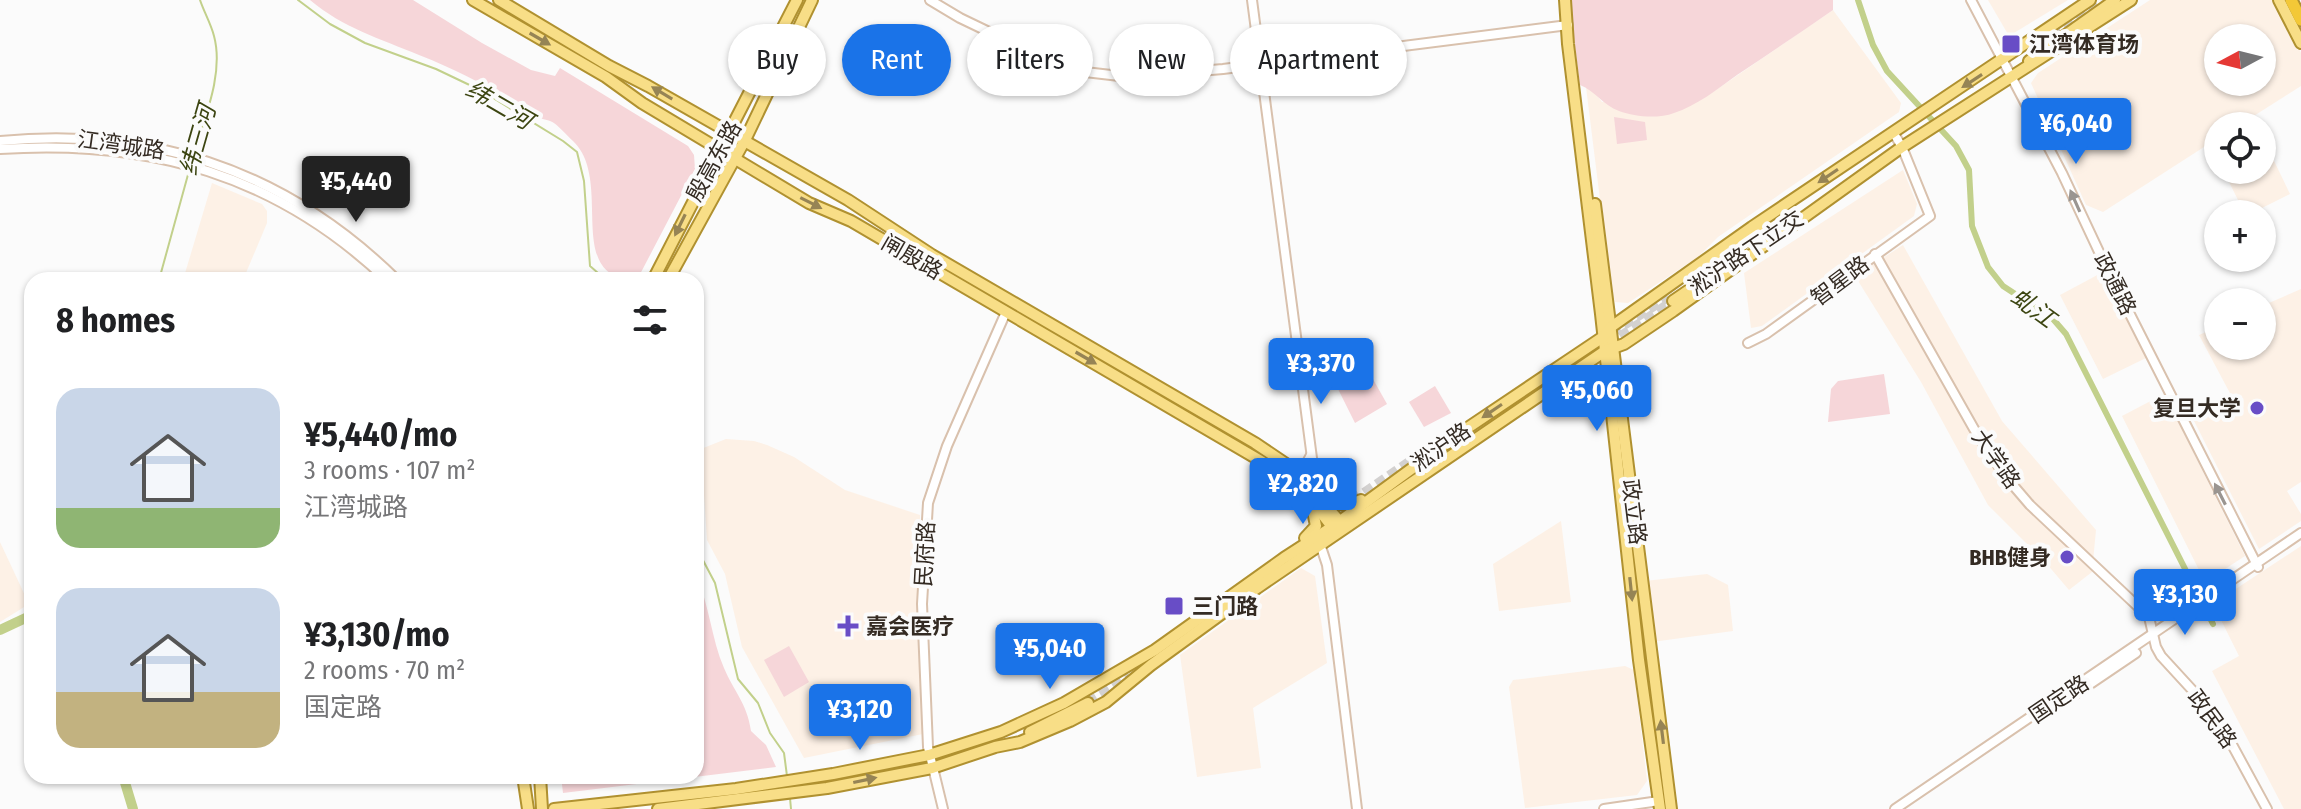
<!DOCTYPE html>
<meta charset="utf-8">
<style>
:root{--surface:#fff;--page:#f2f2f2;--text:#202124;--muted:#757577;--accent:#1a73e8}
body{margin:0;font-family:"Fira Sans Condensed","Noto Sans SC",sans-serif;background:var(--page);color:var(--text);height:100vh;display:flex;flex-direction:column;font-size:30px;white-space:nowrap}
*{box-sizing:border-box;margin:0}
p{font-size:26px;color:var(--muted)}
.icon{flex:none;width:44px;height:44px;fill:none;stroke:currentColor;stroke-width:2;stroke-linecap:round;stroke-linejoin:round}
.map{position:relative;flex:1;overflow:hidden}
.details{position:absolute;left:24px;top:272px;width:680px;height:512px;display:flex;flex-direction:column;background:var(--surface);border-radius:24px;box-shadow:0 2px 6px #0004}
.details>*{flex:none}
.banner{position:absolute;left:728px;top:24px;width:760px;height:72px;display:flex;gap:16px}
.needle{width:52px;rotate:263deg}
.tools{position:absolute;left:2204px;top:24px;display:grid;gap:16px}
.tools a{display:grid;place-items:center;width:72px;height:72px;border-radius:50%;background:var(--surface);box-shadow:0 2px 6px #0004;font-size:40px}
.price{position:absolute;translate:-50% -68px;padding:0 18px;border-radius:8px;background:var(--accent);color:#fff;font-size:26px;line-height:52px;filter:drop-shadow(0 2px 4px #0008)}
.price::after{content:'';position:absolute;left:50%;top:48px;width:24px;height:18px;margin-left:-12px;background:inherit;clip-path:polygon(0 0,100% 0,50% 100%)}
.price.active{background:#222;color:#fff}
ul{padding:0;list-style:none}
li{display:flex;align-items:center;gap:24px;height:200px;padding:0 32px}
li span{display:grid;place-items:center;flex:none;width:224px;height:160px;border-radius:24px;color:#555}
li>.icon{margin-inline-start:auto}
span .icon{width:96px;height:96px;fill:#fffc;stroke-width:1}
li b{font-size:34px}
h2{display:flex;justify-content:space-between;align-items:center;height:96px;padding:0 32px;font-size:34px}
.chip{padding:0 28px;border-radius:36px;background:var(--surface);box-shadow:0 2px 6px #0004;font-size:28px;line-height:72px}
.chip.active{background:var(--accent);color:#fff}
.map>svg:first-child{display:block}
</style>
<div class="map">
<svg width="2301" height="809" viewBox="0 0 2301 809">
<rect width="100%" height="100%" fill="#fbfbfb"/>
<g fill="#fdf1e6" fill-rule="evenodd">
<polygon points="1988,0 2068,0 2009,36"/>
<path d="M2150 0H2277L2301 53V86L2238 126H2218V138L2103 212 2086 205 2031 83 2038 73ZM2218 38H2262V82H2218Z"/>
<polygon points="1833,10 1901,103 1899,112 1718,237 1698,257 1628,303 1615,302 1611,288 1586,87 1590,87 1602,102 1713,92"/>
<polygon points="2262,136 2290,194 2250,214 2245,214 2223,170 2262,170"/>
<polygon points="1903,170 1917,204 1914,216 1762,326 1751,328 1744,273"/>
<polygon points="212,183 262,204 267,211 267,223 243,280 183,280"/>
<polygon points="1903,245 2002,421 2096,530 2092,572 2069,590 2046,563 1988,505 1921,382 1855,276"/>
<polygon points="2103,272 2146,358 2103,379 2060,295"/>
<polygon points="2301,289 2301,482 2287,491 2301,514 2301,521 2259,549 2193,419 2232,397 2199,335 2218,327 2218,346 2262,346 2262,306"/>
<polygon points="2164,394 2245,556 2205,582 2122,416"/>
<polygon points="726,439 754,441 767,445 794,457 845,490 920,515 919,603 923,734 804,758 742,647 725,574 707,540 701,449"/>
<polygon points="1561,521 1571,602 1499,611 1493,564"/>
<polygon points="0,542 29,604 0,622"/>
<polygon points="2301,546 2301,809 2284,809 2212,671 2239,656 2213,604"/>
<polygon points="1301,568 1315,576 1327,663 1253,708 1261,768 1197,777 1180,655"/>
<polygon points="1707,574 1728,585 1733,631 1652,642 1645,581"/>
<polygon points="1625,666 1634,670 1647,781 1637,795 1525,808 1509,687 1513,680"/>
</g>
<g fill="#f6d6d9">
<path d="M310 0H413L482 43 531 70 555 76 560 68 688 146 694 155 695 169 637 280C562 280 615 181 573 141 567 136 557 123 550 121 544 119 540 119 533 115 497 91 460 71 419 55 381 39 343 28 310 0Z"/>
<path d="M1569 0H1833V10C1801 32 1769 54 1737 75 1718 89 1696 106 1674 113 1658 119 1635 117 1619 111 1603 105 1595 91 1580 85Z"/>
<polygon points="1614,117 1645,122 1647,140 1617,144"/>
<polygon points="1360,356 1387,404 1355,423 1336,385 1339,381 1359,374 1357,357"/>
<polygon points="1884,374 1890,414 1828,422 1831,389 1838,381"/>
<polygon points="1435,386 1451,413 1424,427 1409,402"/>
<path d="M696 576C710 606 711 638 724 668 734 692 747 703 751 731L766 745 776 767 563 793 561 776H696Z"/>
<polygon points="789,646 809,682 784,697 764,660"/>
</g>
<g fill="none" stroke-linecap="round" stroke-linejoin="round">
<g stroke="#c2d08b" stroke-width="2">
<polyline points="298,0 330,24 365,43 436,69 480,90 563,141 577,152 584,181 590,266 606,280"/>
<path d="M194 153C205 117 224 73 214 36 211 24 204 12 200 0"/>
<polyline points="159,280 189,171"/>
<polyline points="696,547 715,583 738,679 758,703 770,733 784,753 787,776"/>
<polyline points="790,798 791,809"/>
</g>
<polyline stroke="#c2d08b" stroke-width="6" points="1858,0 1873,45 1887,71 1956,146 1969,170 1972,226 1988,267 2003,286 2053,319 2066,334 2213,624"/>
<g stroke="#c2d08b" stroke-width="10">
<polyline points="0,630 32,615"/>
<polyline points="123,776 133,809"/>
</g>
<g stroke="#d3d1d0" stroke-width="10" stroke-dasharray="10 5" stroke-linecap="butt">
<polyline points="2025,49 2101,0"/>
<polyline points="1611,333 1668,297"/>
<polyline points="1608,345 1673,301"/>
<polyline points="1318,489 1340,496 1360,496"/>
<polyline points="1330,522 1364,493 1456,430"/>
<polyline points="1088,703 1130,677"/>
</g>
<defs>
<g id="minor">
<polyline points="930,0 960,18 1068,70 1128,77 1223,69 1568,25"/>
<polyline points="1252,0 1315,481 1322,497"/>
<polyline points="1971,0 2062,173 2108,271 2258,567"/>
<path d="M0 141C154 126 287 172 397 280"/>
<path d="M0 149C150 139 277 175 387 280"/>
<polyline points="1875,254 1978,436 2006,477 2030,505 2149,617 2156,647 2161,656 2217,717 2267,809"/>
<polyline points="1748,343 1766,334 1930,216 1902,147 1893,132"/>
<polyline points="1292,468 1305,466 1311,455"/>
<polyline points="1319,541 1327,565 1357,809"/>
<polyline points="2068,699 2136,653"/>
<polyline points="943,809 928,747 922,604 928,503 947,446 1006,312"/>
<polyline points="1604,809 1659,801"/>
<polyline points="1895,809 2301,533"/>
</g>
<g id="major">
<polyline points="473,0 606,77 642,103 809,203 851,221 1261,461 1308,496 1336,532"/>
<polyline points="499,0 609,66 648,86 848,200 932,255 1255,443 1292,468 1344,526"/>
<polyline points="1565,0 1568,44 1601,314 1639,660 1660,809"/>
<polyline points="2279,0 2301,43"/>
<polyline points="2029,61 2115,0"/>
<polyline points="1595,204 1671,809"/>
<polyline points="1699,275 1737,249 1758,228"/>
<polyline points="653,280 797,0"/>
<polyline points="668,280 745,140 812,0"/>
<polyline points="1673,301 1711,275"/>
<path d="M1325 497C1336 507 1348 506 1361 500"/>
<polyline points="1305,538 1316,526 1313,511 1309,504"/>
<polyline points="1030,732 1088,703"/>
<polyline points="523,776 528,809"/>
<polyline points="540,776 542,809"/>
<polyline points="554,809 736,789 833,774 929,755 1001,732 1064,703 1155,650 1284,558 1332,527 1466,429 1603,337 1611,327 1752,227 2090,0"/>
<polyline points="658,809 827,788 932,768 995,747 1020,742 1070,721 1106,702 1151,665 1257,588 1605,351 1624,344 1673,311 1902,147 2131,0"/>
</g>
<polyline id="highway" points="2291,0 2301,20"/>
</defs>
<use href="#minor" stroke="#d9c1ad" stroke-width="12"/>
<use href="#major" stroke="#b09130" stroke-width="14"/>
<use href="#highway" stroke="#b09130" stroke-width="15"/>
<use href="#minor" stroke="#fff" stroke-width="8"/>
<use href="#major" stroke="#f8de87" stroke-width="10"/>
<use href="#highway" stroke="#f3c837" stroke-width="11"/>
</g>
<defs><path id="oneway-solid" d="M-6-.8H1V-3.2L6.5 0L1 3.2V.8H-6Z" transform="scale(2)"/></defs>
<g fill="#968455">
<use href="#oneway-solid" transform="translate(540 39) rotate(30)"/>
<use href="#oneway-solid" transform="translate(1972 81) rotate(147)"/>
<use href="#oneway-solid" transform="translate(662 93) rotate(-149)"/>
<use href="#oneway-solid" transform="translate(1828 176) rotate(146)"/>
<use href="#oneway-solid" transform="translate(811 203) rotate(27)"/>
<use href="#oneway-solid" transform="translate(680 225) rotate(116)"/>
<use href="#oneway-solid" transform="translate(1086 358) rotate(30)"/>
<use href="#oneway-solid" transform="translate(1492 411) rotate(146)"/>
<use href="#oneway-solid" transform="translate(1631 589) rotate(84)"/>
<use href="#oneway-solid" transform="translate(1662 732) rotate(-97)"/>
<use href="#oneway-solid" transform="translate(865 780) rotate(-12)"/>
</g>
<g fill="#9a9591">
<use href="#oneway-solid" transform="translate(2075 201) rotate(-114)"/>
<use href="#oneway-solid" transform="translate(2220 494) rotate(-117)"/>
</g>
<g fill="#684dc6" stroke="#fbfbfb" stroke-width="3">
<rect x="2001" y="34" width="20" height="20" rx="4"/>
<circle cx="2257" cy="408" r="8"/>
<circle cx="2067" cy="557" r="8"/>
<rect x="1164" y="596" width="20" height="20" rx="4"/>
<path d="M844 614h8v8h8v8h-8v8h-8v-8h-8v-8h8z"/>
</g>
<g text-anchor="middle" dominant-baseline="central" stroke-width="8" stroke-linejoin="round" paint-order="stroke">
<g font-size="22" font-weight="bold" fill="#342b23" stroke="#fbfbfb" text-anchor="start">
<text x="2029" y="44">江湾体育场</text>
<text x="2241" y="408" text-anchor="end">复旦大学</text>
<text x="2051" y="557" text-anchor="end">BHB健身</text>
<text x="1192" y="606">三门路</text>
<text x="866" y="626">嘉会医疗</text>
</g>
<g font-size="22" fill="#342b23" stroke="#fbfbfb">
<text transform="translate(121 145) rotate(8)">江湾城路</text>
<text transform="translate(714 161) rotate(-61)">殷高东路</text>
<text transform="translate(1746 253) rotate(-34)">淞沪路下立交</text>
<text transform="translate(912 257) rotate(30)">闸殷路</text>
<text transform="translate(1840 281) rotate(-37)">智星路</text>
<text transform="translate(2115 284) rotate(63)">政通路</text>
<text transform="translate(1441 447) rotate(-35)">淞沪路</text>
<text transform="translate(1996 459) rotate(55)">大学路</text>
<text transform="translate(1634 512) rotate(83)">政立路</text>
<text transform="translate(925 554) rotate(-87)">民府路</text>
<text transform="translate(2059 699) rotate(-34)">国定路</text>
<text transform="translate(2212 719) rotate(54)">政民路</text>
</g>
<g font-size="24" font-style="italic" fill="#3c4511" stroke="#fbfbfb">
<text transform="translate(499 105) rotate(30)">纬二河</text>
<text transform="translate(198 140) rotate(-74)">纬三河</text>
<text transform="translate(2033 308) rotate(36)">虬江</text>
</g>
</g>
</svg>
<div class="tools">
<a><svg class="needle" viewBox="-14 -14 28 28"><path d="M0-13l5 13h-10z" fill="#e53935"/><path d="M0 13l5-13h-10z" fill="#757577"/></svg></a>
<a><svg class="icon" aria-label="locate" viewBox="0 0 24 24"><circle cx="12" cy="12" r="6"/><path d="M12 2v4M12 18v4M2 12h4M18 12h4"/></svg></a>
<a>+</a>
<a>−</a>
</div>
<b class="price" style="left:2076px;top:166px">¥6,040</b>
<b class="price active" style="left:356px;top:224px">¥5,440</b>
<b class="price" style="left:1321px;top:406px">¥3,370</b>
<b class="price" style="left:1597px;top:433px">¥5,060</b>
<b class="price" style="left:1303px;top:526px">¥2,820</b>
<b class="price" style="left:2185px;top:637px">¥3,130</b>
<b class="price" style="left:1050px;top:691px">¥5,040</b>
<b class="price" style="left:860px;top:752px">¥3,120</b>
<div class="banner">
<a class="chip">Buy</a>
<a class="chip active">Rent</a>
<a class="chip">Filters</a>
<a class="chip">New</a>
<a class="chip">Apartment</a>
</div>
<section class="details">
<h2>8 homes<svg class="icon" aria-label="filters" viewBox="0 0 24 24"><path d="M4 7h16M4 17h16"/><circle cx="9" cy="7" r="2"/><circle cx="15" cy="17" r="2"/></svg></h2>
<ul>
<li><span style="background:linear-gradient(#c9d6e8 75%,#8fb573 0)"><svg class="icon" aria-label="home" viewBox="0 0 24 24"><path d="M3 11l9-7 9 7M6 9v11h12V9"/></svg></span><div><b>¥5,440/mo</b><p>3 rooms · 107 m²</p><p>江湾城路</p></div></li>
<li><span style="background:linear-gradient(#c9d6e8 65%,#c2b280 0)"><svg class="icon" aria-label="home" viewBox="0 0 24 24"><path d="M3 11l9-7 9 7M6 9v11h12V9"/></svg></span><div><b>¥3,130/mo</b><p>2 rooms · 70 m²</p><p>国定路</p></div></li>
</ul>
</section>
</div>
